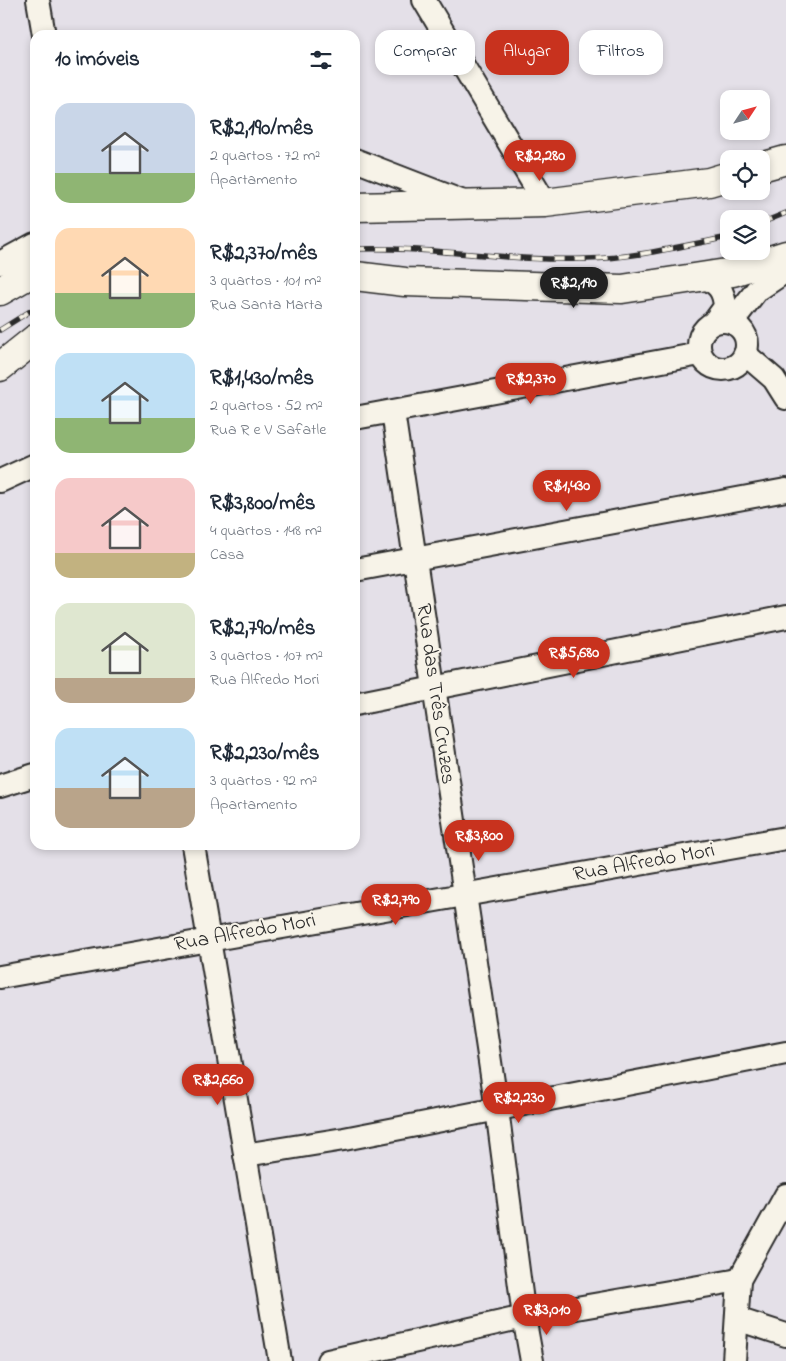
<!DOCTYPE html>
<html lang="pt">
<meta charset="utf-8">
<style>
:root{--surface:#fff;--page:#f2f2f3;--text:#1f2937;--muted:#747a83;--accent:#c8321e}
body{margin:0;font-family:"Indie Flower",sans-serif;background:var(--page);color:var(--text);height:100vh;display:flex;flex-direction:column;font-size:19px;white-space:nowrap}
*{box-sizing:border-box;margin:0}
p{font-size:16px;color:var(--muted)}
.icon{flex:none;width:28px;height:28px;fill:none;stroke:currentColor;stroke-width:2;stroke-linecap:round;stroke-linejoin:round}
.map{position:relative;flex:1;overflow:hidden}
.drawer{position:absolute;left:30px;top:30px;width:330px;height:820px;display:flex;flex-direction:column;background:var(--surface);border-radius:15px;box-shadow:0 2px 8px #0003}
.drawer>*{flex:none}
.hud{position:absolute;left:375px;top:30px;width:335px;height:45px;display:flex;gap:10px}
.needle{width:32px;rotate:54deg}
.tools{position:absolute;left:720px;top:90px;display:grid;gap:10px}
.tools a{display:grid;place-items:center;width:50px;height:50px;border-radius:10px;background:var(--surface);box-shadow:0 2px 8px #0003;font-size:25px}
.price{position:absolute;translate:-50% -42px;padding:0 11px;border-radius:18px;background:var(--accent);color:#fff;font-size:16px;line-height:32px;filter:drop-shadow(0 1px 2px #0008)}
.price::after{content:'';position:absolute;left:50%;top:30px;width:15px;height:11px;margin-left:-8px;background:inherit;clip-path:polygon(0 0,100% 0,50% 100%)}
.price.current{background:#222;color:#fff}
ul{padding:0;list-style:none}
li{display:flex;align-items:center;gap:15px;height:125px;padding:0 25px}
li span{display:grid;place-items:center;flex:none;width:140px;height:100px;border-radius:15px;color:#555}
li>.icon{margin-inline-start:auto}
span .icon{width:60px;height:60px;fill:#fffc;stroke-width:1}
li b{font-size:21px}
h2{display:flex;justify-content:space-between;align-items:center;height:60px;padding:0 25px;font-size:21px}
.tag{padding:0 18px;border-radius:15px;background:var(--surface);box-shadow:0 2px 8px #0003;font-size:18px;line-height:45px}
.tag.current{background:var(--accent);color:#fff}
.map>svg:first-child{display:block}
</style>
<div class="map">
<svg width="786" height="1361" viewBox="0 0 786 1361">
<rect width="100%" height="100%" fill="#e4e0e8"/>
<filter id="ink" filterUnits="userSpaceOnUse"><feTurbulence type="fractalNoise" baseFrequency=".02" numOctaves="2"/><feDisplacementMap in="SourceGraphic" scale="10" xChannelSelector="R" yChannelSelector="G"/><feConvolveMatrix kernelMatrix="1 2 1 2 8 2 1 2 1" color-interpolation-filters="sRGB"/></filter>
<g filter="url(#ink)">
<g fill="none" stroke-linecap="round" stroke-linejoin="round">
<defs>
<g id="street">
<polyline points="38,0 44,35"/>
<polyline points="424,0 545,203"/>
<polyline points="355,160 466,203"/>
<polyline points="0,263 35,244"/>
<path d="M703 276C718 284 724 290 725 307L714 322"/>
<circle cx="723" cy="345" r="24"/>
<polyline points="732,322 756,291 786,271"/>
<polyline points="745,354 774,379 786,398"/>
<polyline points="393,412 497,1109 524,1317 532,1361"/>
<polyline points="355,418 700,354"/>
<polyline points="0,481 35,465"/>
<polyline points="355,570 786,490"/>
<polyline points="355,704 786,617"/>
<polyline points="0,786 35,775"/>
<polyline points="193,845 280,1361"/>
<polyline points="0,977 786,838"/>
<polyline points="245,1155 344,1139 786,1053"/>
<polyline points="737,1319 786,1335"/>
<polyline points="328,1361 524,1317 739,1280"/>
<polyline points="734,1361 739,1280 786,1195"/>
</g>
<g id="secondary">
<polyline points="761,167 786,160"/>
<polyline points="355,207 545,203 709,182 729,176"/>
<polyline points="355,276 405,282 622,289 733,272 786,255"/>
<polyline points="0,291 35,271"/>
<polyline points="0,367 35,339"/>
</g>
</defs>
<use href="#street" stroke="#2b2b2b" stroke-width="26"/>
<use href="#secondary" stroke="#2b2b2b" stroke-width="31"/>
<use href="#street" stroke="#f7f3e8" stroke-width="22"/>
<use href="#secondary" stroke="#f7f3e8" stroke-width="28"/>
<defs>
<g id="rail">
<polyline points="761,223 786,213"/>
<path d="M355 249C432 246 509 262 586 259 634 258 682 246 729 237"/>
<polyline points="0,330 35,308"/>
</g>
</defs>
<use href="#rail" stroke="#2b2b2b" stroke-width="5.5"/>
<use href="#rail" stroke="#f7f3e8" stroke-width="4" stroke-dasharray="11" stroke-linecap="butt"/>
</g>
</g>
<g text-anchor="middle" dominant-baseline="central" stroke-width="4" stroke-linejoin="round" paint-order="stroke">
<g font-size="21" fill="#2b2b2b" stroke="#f7f3e8">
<text transform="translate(435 694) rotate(82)">Rua das Três Cruzes</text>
<text transform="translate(644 863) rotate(-10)">Rua Alfredo Mori</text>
<text transform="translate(245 933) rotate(-10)">Rua Alfredo Mori</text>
</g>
</g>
</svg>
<div class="tools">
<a><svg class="needle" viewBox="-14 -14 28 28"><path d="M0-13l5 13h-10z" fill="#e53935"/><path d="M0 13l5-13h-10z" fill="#747a83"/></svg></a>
<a><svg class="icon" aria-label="locate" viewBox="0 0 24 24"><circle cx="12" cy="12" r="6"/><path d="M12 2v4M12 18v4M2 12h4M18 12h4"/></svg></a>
<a><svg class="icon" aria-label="layers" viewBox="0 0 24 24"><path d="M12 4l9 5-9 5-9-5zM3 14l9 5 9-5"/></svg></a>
</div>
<b class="price" style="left:540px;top:182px">R$2,280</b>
<b class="price current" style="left:574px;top:309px">R$2,190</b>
<b class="price" style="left:531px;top:405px">R$2,370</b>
<b class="price" style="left:567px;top:512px">R$1,430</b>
<b class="price" style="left:574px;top:679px">R$5,680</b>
<b class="price" style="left:479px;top:862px">R$3,800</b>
<b class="price" style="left:396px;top:926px">R$2,790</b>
<b class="price" style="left:218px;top:1106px">R$2,660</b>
<b class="price" style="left:519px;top:1124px">R$2,230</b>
<b class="price" style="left:547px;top:1336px">R$3,010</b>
<div class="hud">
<a class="tag">Comprar</a>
<a class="tag current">Alugar</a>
<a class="tag">Filtros</a>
</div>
<section class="drawer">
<h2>10 imóveis<svg class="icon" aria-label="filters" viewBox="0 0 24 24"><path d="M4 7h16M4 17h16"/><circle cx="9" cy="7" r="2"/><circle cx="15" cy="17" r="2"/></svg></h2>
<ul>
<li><span style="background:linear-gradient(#c9d6e8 70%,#8fb573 0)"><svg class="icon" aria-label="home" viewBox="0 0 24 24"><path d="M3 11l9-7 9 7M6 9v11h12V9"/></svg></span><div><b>R$2,190/mês</b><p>2 quartos · 72 m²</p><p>Apartamento</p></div></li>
<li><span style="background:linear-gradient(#ffd9b3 65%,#8fb573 0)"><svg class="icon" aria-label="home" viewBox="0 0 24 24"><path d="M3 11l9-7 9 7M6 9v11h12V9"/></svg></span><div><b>R$2,370/mês</b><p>3 quartos · 101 m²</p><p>Rua Santa Marta</p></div></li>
<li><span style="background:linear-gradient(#bfe0f5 65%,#8fb573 0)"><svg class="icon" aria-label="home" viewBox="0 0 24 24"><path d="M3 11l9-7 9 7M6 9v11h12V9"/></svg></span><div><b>R$1,430/mês</b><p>2 quartos · 52 m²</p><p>Rua R e V Safatle</p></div></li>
<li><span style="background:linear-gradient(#f6c9c9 75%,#c2b280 0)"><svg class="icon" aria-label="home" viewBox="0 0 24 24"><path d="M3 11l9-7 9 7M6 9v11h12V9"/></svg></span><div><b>R$3,800/mês</b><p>4 quartos · 148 m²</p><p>Casa</p></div></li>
<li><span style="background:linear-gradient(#dfe7d0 75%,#b9a48a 0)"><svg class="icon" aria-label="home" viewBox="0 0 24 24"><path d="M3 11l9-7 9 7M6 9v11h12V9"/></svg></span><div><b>R$2,790/mês</b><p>3 quartos · 107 m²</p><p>Rua Alfredo Mori</p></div></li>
<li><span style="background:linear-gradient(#bfe0f5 60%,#b9a48a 0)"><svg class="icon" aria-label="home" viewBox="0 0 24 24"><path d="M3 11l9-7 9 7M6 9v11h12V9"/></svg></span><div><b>R$2,230/mês</b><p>3 quartos · 92 m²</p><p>Apartamento</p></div></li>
</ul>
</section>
</div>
